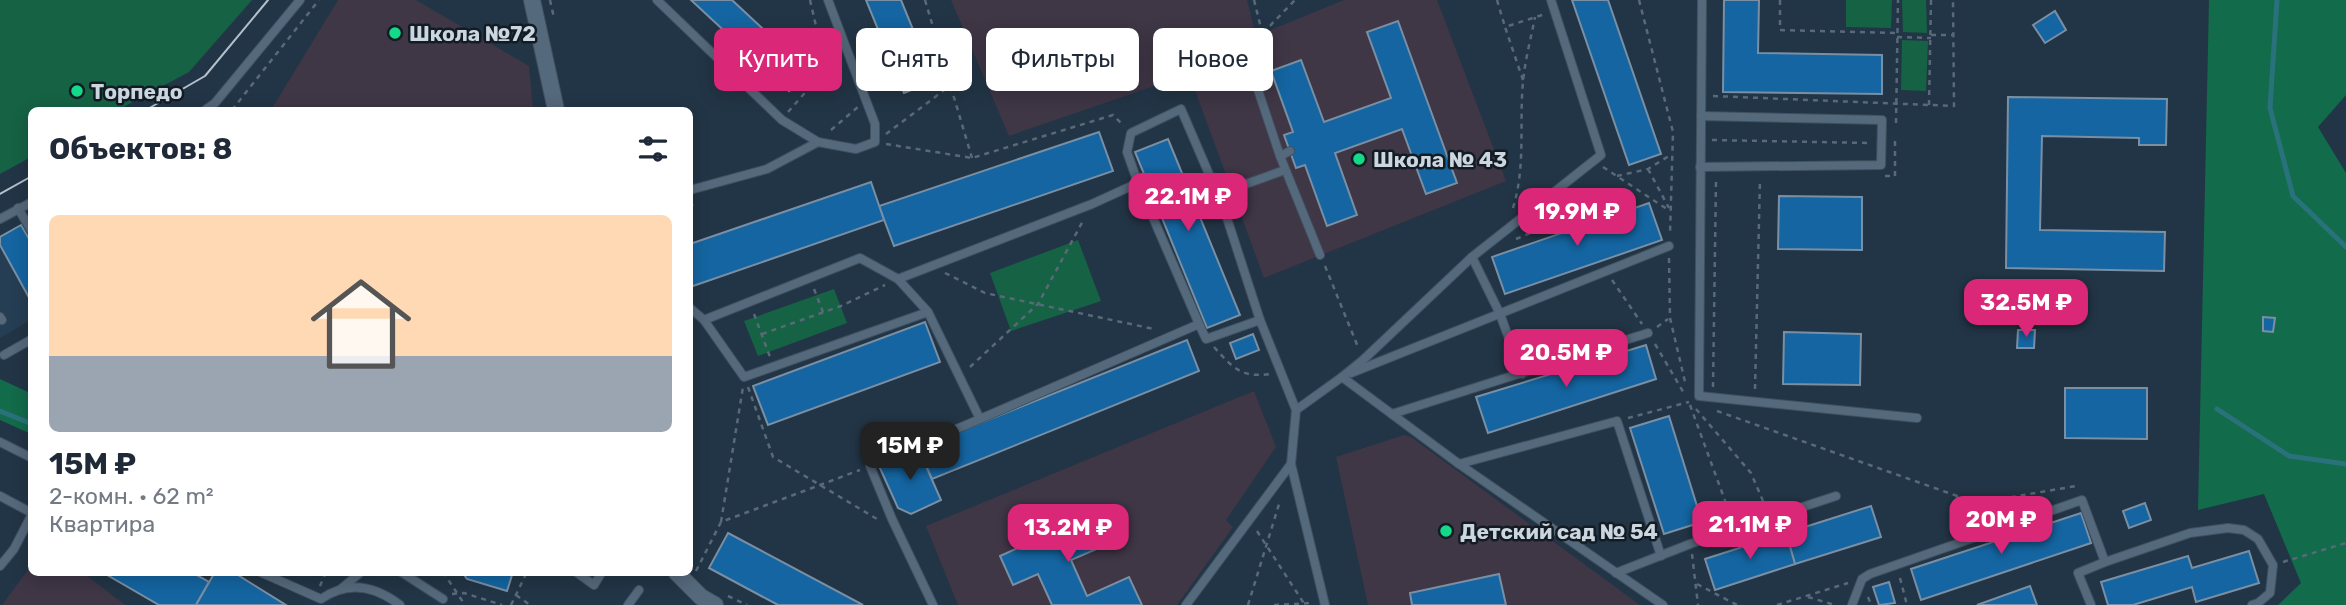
<!DOCTYPE html>
<html lang="ru">
<meta charset="utf-8">
<style>
:root{--surface:#fff;--page:#f2f2f3;--text:#1f2937;--muted:#747a83;--line:#e0e1e3;--accent:#db2777}
body{margin:0;font-family:Rubik,sans-serif;background:var(--page);color:var(--text);height:100vh;display:flex;flex-direction:column;font-size:26px;white-space:nowrap}
*{box-sizing:border-box;margin:0}
p{font-size:23px;color:var(--muted)}
.icon{flex:none;width:38px;height:38px;fill:none;stroke:currentColor;stroke-width:2;stroke-linecap:round;stroke-linejoin:round}
.map{position:relative;flex:1;overflow:hidden}
.sheet{position:absolute;left:28px;top:107px;width:665px;height:469px;display:flex;flex-direction:column;background:var(--surface);border-radius:10px;box-shadow:0 4px 18px #0003}
.sheet>*{flex:none}
.guide{position:absolute;left:714px;top:28px;width:665px;height:63px;display:flex;gap:14px}
.price{position:absolute;translate:-50% -60px;padding:0 16px;border-radius:14px;background:var(--accent);color:#fff;font-size:23px;line-height:46px;filter:drop-shadow(0 2px 4px #0008)}
.price::after{content:'';position:absolute;left:50%;top:42px;width:21px;height:16px;margin-left:-10px;background:inherit;clip-path:polygon(0 0,100% 0,50% 100%)}
.price.selected{background:#222;color:#fff}
ul{padding:0;list-style:none}
li{display:grid;align-content:center;gap:14px;height:371px;padding:0 21px}
li+li{border-top:2px solid var(--line)}
li span{display:grid;place-items:center;height:217px;border-radius:10px;color:#555}
li>.icon{margin-inline-start:auto}
span .icon{width:126px;height:126px;fill:#fffc;stroke-width:1}
li b{font-size:30px}
h2{display:flex;justify-content:space-between;align-items:center;height:84px;padding:0 21px;font-size:30px}
.pill{padding:0 24px;border-radius:10px;background:var(--surface);box-shadow:0 4px 18px #0003;font-size:24px;line-height:63px}
.pill.selected{background:var(--accent);color:#fff}
.map>svg:first-child{display:block}
</style>
<div class="map">
<svg width="2346" height="605" viewBox="0 0 2346 605">
<rect width="100%" height="100%" fill="#223546"/>
<polygon fill="#253e54" points="24,223 32,236 31,320 0,338 0,237"/>
<g fill="#3f3646">
<polygon points="338,0 416,0 529,66 533,110 271,110"/>
<polygon points="951,0 1247,0 1256,36 1344,0 1437,0 1506,181 1264,278 1189,74 1009,136"/>
<polygon points="1254,391 1276,447 1226,520 1233,527 1177,605 958,605 926,526"/>
<polygon points="1404,435 1411,437 1640,605 1368,605 1336,457"/>
<polygon points="31,566 32,572 82,572 125,605 2,605"/>
</g>
<g fill="#166244">
<polygon points="0,0 252,0 189,72 118,110 32,110 31,157 0,174"/>
<polygon points="1846,0 1892,0 1891,28 1846,27"/>
<polygon points="1902,0 1926,0 1927,33 1903,32"/>
<polygon points="1902,40 1928,41 1926,91 1901,90"/>
<polygon points="1078,240 1101,301 1011,331 990,273"/>
<polygon points="834,289 847,323 758,356 744,321"/>
</g>
<g fill="#126b4a">
<polygon points="2209,0 2346,0 2346,95 2318,127 2346,173 2346,605 2278,605 2301,583 2264,494 2198,510"/>
<polygon points="0,379 28,392 31,391 31,434 0,420"/>
</g>
<g fill="none" stroke-linecap="round" stroke-linejoin="round">
<g stroke="#29727b" stroke-width="5">
<polyline points="2277,0 2270,108 2293,196 2346,247"/>
<polyline points="2217,409 2289,456 2346,464"/>
<polyline points="0,411 32,424"/>
</g>
</g>
<g fill="#1465a1" stroke="#7a8fa3" stroke-width="2">
<polygon points="691,0 732,0 808,71 789,91"/>
<polygon points="866,0 901,0 934,81 904,93"/>
<polygon points="1572,0 1608,0 1661,154 1629,165"/>
<polygon points="1724,0 1759,0 1758,53 1882,55 1882,94 1723,92"/>
<polygon points="2055,11 2066,30 2045,43 2033,25"/>
<polygon points="1398,21 1457,183 1426,194 1402,129 1335,153 1357,215 1327,226 1305,165 1296,168 1284,135 1293,132 1271,71 1301,60 1324,122 1391,98 1367,32"/>
<polygon points="2008,97 2167,99 2166,145 2139,145 2139,138 2042,136 2040,230 2165,232 2164,271 2006,268"/>
<polygon points="1099,132 1113,171 894,246 879,206"/>
<polygon points="1168,139 1240,315 1207,328 1135,152"/>
<polygon points="871,182 884,220 690,287 690,244"/>
<polygon points="1779,196 1862,197 1862,250 1778,249"/>
<polygon points="1649,203 1662,240 1505,294 1492,257"/>
<polygon points="21,225 32,244 32,303 0,245 0,237"/>
<polygon points="2263,317 2275,318 2273,332 2263,331"/>
<polygon points="925,322 940,362 768,425 753,386"/>
<polygon points="2018,330 2035,330 2034,348 2017,348"/>
<polygon points="1784,332 1861,334 1860,385 1783,384"/>
<polygon points="1253,334 1259,350 1236,359 1230,343"/>
<polygon points="1187,340 1199,371 932,479 918,448"/>
<polygon points="1646,345 1656,379 1488,433 1476,397"/>
<polygon points="2065,388 2147,388 2147,439 2065,438"/>
<polygon points="1669,416 1702,522 1664,534 1630,428"/>
<polygon points="918,448 941,500 911,514 898,508 879,466"/>
<polygon points="2145,503 2151,520 2129,528 2123,511"/>
<polygon points="1871,506 1881,537 1795,564 1786,533"/>
<polygon points="1101,510 1115,541 1071,560 1087,596 1129,577 1142,605 1052,605 1038,574 1013,585 1000,556"/>
<polygon points="2081,513 2091,543 1921,600 1911,569"/>
<polygon points="728,533 863,605 778,605 709,568"/>
<polygon points="1786,533 1795,564 1715,590 1705,559"/>
<polygon points="2249,551 2259,583 2196,602 2192,587 2133,605 2108,605 2101,582 2188,556 2192,568"/>
<polygon points="102,572 191,572 209,582 196,605 159,605"/>
<polygon points="215,572 233,572 286,605 196,605"/>
<polygon points="462,572 513,572 507,591 467,579"/>
<polygon points="1499,574 1506,605 1412,605 1410,593"/>
<polygon points="1889,582 1895,603 1879,605 1873,587"/>
<polygon points="2030,586 2037,605 1977,605"/>
</g>
<g fill="none" stroke-linecap="round" stroke-linejoin="round">
<defs>
<g id="service">
<polyline points="657,0 782,120 818,142 856,149 875,142 875,124 828,0"/>
<polyline points="1702,0 1699,396 1917,418"/>
<polyline points="1251,69 1280,156"/>
<polyline points="205,110 215,103 300,0"/>
<polyline points="1290,151 1280,156 1320,255"/>
<polyline points="1700,167 1881,165 1882,120 1701,116"/>
<polyline points="1138,183 1127,152 1131,133 1181,109 1224,209 1260,320"/>
<polyline points="690,190 767,169 818,142"/>
<polyline points="1218,194 1285,170"/>
<polyline points="1541,202 1562,225"/>
<polyline points="18,208 32,232"/>
<polyline points="0,219 32,202"/>
<polyline points="1472,257 1500,314 1522,374"/>
<polyline points="898,279 1092,204 1138,183 1199,324"/>
<polyline points="690,308 704,320 860,258 898,279 928,312 980,419 1199,324 1206,339 1260,320 1296,410"/>
<polyline points="0,317 2,320"/>
<polyline points="704,320 744,377 928,312"/>
<polyline points="4,355 32,339"/>
<polyline points="1351,373 1669,246"/>
<polyline points="1342,377 1363,360 1472,257 1601,155 1551,0"/>
<polyline points="1392,414 1648,333"/>
<polyline points="0,442 32,458"/>
<polyline points="1291,464 1325,605"/>
<polyline points="1459,464 1617,421 1661,556"/>
<polyline points="0,496 32,513"/>
<polyline points="0,566 14,549 32,514"/>
<path d="M260 572 321 599C348 580 375 586 400 605"/>
<polyline points="401,572 443,599"/>
<polyline points="576,572 594,585 602,572"/>
<polyline points="1616,573 1690,544 1836,496"/>
<polyline points="342,588 361,572"/>
<polyline points="628,605 639,590"/>
<polyline points="933,605 892,519 870,466 980,419"/>
<polyline points="1186,605 1291,464 1296,410 1342,377 1459,464 1663,605"/>
<polyline points="1852,605 1862,579 1870,574 2082,500 2105,562"/>
<polyline points="2091,605 2078,573 2105,562 2190,533 2228,528 2244,530 2258,539 2273,565 2270,593 2258,603 2252,605"/>
</g>
<g id="minor">
<polyline points="532,0 556,110"/>
<polyline points="676,572 701,597 715,605"/>
</g>
</defs>
<use href="#service" stroke="#40505f" stroke-width="10"/>
<use href="#minor" stroke="#40505f" stroke-width="18"/>
<g stroke="#596978" stroke-width="2.5" stroke-dasharray="5 5" stroke-linecap="butt">
<polyline points="550,0 554,18"/>
<polyline points="925,0 972,158"/>
<polyline points="1254,0 1270,64 1263,66"/>
<polyline points="1497,0 1505,27"/>
<polyline points="1639,0 1673,132 1670,234"/>
<polyline points="1780,0 1780,30 1897,33"/>
<polyline points="1263,33 1295,0"/>
<polyline points="1931,35 1952,35"/>
<polyline points="1897,37 1931,38"/>
<polyline points="1523,80 1505,27 1545,14"/>
<polyline points="1713,96 1954,106 1953,0"/>
<polyline points="1929,105 1931,0"/>
<polyline points="232,110 319,0"/>
<polyline points="788,112 818,78 822,52 810,0"/>
<polyline points="1896,123 1898,0"/>
<polyline points="831,130 858,107"/>
<polyline points="886,134 951,85"/>
<polyline points="1712,140 1869,143"/>
<polyline points="886,144 972,158 1113,115 1124,126"/>
<polyline points="1603,167 1670,211"/>
<polyline points="1648,169 1669,208"/>
<polyline points="1617,176 1648,169 1672,154"/>
<polyline points="1885,176 1895,176 1895,136"/>
<polyline points="690,208 696,200"/>
<path d="M1513 208C1526 166 1519 124 1523 82 1525 60 1531 38 1535 17"/>
<polyline points="1516,239 1545,227"/>
<polyline points="1669,258 1670,318 1686,386"/>
<polyline points="1325,266 1358,347"/>
<polyline points="945,273 985,293 1154,329"/>
<polyline points="1612,280 1642,324"/>
<polyline points="814,289 823,312"/>
<polyline points="754,314 770,357"/>
<polyline points="1657,327 1668,319"/>
<polyline points="762,334 841,306 885,285"/>
<polyline points="1655,344 1685,395"/>
<path d="M1214 347C1233 368 1241 378 1270 374"/>
<polyline points="970,367 1038,304 1084,219"/>
<polyline points="748,387 773,457 877,519"/>
<polyline points="1713,387 1716,180"/>
<polyline points="1755,389 1760,179"/>
<polyline points="1690,405 1731,517"/>
<polyline points="1696,409 1751,473 1766,508"/>
<polyline points="1717,411 1977,503 2076,486 2077,489"/>
<polyline points="1628,418 1689,402"/>
<polyline points="1956,495 1974,525"/>
<polyline points="721,522 743,387"/>
<polyline points="1257,531 1305,605"/>
<polyline points="1692,554 1698,605"/>
<polyline points="2283,562 2346,543"/>
<polyline points="696,571 721,522 860,470"/>
<polyline points="443,572 465,605"/>
<polyline points="1900,578 1907,605"/>
<polyline points="1697,584 1737,605"/>
<polyline points="320,586 326,572"/>
<polyline points="452,594 464,593 502,605"/>
<polyline points="516,595 530,605"/>
<polyline points="728,596 747,605"/>
<polyline points="1808,597 1835,605"/>
<polyline points="1868,597 1871,605"/>
<polyline points="511,605 527,572"/>
<polyline points="1248,605 1280,501"/>
<polyline points="1274,605 1311,603"/>
<polyline points="1777,605 1848,583"/>
</g>
<use href="#service" stroke="#55697c" stroke-width="8"/>
<use href="#minor" stroke="#55697c" stroke-width="16"/>
<g stroke="#b4c0cc" stroke-width="2">
<polyline points="146,110 205,76 268,0"/>
<polyline points="0,194 32,176"/>
</g>
</g>
<g fill="#14d989" stroke="#131c23" stroke-width="2.5">
<circle cx="395" cy="33" r="7"/>
<circle cx="77" cy="91" r="7"/>
<circle cx="1359" cy="159" r="7"/>
<circle cx="1446" cy="531" r="7"/>
</g>
<g text-anchor="middle" dominant-baseline="central" stroke-width="5" stroke-linejoin="round" paint-order="stroke">
<g font-size="21" font-weight="bold" fill="#cbd6e1" stroke="#131c23" text-anchor="start">
<text x="409" y="33">Школа №72</text>
<text x="91" y="91">Торпедо</text>
<text x="1373" y="159">Школа № 43</text>
<text x="1460" y="531">Детский сад № 54</text>
</g>
</g>
</svg>
<b class="price" style="left:1188px;top:233px">22.1M ₽</b>
<b class="price" style="left:1577px;top:248px">19.9M ₽</b>
<b class="price" style="left:2026px;top:339px">32.5M ₽</b>
<b class="price" style="left:1566px;top:389px">20.5M ₽</b>
<b class="price selected" style="left:910px;top:482px">15M ₽</b>
<b class="price" style="left:2001px;top:556px">20M ₽</b>
<b class="price" style="left:1750px;top:561px">21.1M ₽</b>
<b class="price" style="left:1068px;top:564px">13.2M ₽</b>
<div class="guide">
<a class="pill selected">Купить</a>
<a class="pill">Снять</a>
<a class="pill">Фильтры</a>
<a class="pill">Новое</a>
</div>
<section class="sheet">
<h2>Объектов: 8<svg class="icon" aria-label="filters" viewBox="0 0 24 24"><path d="M4 7h16M4 17h16"/><circle cx="9" cy="7" r="2"/><circle cx="15" cy="17" r="2"/></svg></h2>
<ul>
<li><span style="background:linear-gradient(#ffd9b3 65%,#9aa5b1 0)"><svg class="icon" aria-label="home" viewBox="0 0 24 24"><path d="M3 11l9-7 9 7M6 9v11h12V9"/></svg></span><div><b>15M ₽</b><p>2-комн. · 62 m²</p><p>Квартира</p></div></li>
</ul>
</section>
</div>
